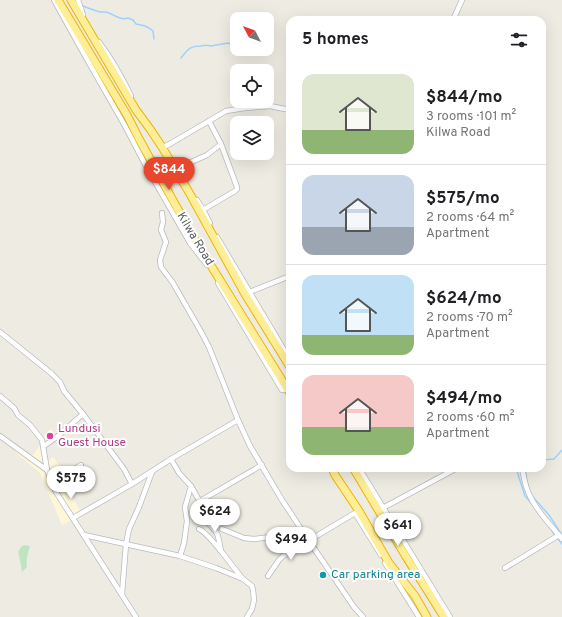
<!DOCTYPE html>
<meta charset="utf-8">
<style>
:root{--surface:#fff;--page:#f6f6f6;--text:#202124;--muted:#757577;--line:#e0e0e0;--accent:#e9472d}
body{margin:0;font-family:Overpass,sans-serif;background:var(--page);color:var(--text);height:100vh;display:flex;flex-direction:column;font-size:15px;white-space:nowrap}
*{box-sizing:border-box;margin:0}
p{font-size:13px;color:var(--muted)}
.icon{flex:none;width:22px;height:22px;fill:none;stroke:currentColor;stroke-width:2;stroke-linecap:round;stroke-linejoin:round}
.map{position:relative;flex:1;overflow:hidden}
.panel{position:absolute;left:286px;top:16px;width:260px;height:456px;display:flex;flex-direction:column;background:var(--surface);border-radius:12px;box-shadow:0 4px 16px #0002}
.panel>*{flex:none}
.needle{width:26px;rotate:311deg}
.controls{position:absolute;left:230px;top:12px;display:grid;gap:8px}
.controls a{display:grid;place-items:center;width:44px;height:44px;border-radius:8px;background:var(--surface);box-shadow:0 4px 16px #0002;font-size:20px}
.price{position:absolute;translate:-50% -34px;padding:0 9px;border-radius:14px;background:#fff;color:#222;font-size:13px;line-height:26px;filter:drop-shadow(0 1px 2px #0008)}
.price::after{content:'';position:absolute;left:50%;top:24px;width:12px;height:9px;margin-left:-6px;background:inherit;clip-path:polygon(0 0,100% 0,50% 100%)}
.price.on{background:var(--accent);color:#fff}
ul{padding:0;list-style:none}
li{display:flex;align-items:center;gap:12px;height:100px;padding:0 16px}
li+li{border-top:1px solid var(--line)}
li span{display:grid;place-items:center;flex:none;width:112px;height:80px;border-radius:12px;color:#555}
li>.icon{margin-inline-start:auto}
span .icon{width:48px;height:48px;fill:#fffc;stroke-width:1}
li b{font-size:17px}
h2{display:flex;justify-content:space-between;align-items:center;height:48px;padding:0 16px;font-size:17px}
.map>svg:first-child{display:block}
</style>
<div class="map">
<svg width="562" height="617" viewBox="0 0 562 617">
<rect width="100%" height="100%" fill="#eeece2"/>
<polygon fill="#fef7d7" points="50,429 57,435 44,445 46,458 49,461 53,457 67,476 64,479 82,515 75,519 62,525 40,473 15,452 14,448 16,445 31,457 42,443 41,439"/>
<path fill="#bee5c1" d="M24 545 30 546C28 553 26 559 27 567L22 572C22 570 19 554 18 552L21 547Z"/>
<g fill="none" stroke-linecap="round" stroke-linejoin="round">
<g stroke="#a1d0ff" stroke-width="1.5">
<path d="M81 5C87 8 93 10 100 12 102 12 104 12 106 12 114 14 120 21 128 18L133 20 136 24C143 25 147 26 153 31L154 39"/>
<polyline points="248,49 255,53"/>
<path d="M181 58C188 49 190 46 201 46 205 45 208 45 211 46L228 43 237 47"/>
<polyline points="542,460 554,459 562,450"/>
<polyline points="516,468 525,496 532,504"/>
<polyline points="525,468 527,483"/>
<polyline points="533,497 549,515 562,535"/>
<polyline points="552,531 562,544"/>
</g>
<defs>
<g id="minor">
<polyline points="54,0 84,54 125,126 147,168 190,243 207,265"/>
<polyline points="78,0 83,15"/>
<polyline points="453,20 462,0"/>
<path d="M99 42C112 59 122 77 131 96"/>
<polyline points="162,147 168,145 226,111 245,108 270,106 290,110"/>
<polyline points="189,163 207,155 221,144"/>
<polyline points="197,200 203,210 210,223"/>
<polyline points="201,211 235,191 237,189 237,187 221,144 209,121"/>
<polyline points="162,213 163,222 161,230 166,242 160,260 161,267 173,283 200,330 209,347 238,420 250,446 282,500 309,541 354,607 363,617"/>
<polyline points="217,237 290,360"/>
<polyline points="218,283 282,390 287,389"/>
<polyline points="247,293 290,276"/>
<polyline points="0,332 51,373 60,382 64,391 83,414 124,469 132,484"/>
<polyline points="0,396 14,408 18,415 30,425 42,440 47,470 56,492 136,617"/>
<polyline points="0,436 47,470"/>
<polyline points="44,446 58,436 83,414"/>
<polyline points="171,459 179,473 191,486 185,507 187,521 184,543 180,556"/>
<polyline points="359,468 450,617"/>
<path d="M522 468C524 477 525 487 530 496 537 512 551 525 562 539"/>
<polyline points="52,484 81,465"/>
<polyline points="191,486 205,511 207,521 216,532 218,536 221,551 242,578"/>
<polyline points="200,501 262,465"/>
<polyline points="381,509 457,468"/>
<polyline points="360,511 355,513 381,555"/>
<polyline points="73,518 132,484 171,459 238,420"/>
<path d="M199 529C206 532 215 544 220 550"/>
<polyline points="222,529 244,538 254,539 288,535 301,529"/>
<polyline points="84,535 180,556 216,568 243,579 252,586 253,590 254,600 252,609 247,617"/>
<polyline points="385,563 419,617"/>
<polyline points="505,568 559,535"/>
<polyline points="268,576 279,560 283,556 355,513"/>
<polyline points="122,594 126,544 129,529 139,507 152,472"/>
</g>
<g id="trunk">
<polyline points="58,0 127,115 138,137 192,235 290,393"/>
<polyline points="71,0 136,110 150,129 162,147 190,194 245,294 290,367"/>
<polyline points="332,468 335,475 359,511 389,563 415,596 427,617"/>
<polyline points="353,468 355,471 405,555 444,617"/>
</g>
</defs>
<use href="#minor" stroke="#b8babf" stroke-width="6"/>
<use href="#trunk" stroke="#f0b400" stroke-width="9"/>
<use href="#minor" stroke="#fff" stroke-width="4.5"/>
<use href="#trunk" stroke="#feee98" stroke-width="7"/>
</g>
<circle fill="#d1479c" stroke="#fff" stroke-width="1.5" cx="50" cy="436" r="4"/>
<circle fill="#0f9aa8" stroke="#fff" stroke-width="1.5" cx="323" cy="575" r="4"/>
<g text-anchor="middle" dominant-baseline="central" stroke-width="4" stroke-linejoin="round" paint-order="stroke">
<g font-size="12" fill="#5b5e63" stroke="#fff">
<text transform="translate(195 239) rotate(59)">Kilwa Road</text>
</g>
<g font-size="12" fill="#b23c85" stroke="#fff" text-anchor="start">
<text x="58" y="429">Lundusi<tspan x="58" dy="14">Guest House</tspan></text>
</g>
<g font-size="12" fill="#0d838f" stroke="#fff" text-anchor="start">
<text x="331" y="575">Car parking area</text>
</g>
</g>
</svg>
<div class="controls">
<a><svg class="needle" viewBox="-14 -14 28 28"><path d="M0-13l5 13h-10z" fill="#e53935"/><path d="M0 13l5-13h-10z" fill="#757577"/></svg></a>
<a><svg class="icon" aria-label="locate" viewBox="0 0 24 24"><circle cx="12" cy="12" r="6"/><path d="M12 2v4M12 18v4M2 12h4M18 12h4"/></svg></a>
<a><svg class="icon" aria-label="layers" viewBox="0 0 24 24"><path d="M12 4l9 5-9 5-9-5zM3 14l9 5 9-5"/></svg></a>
</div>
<b class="price on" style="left:169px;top:191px">$844</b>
<b class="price" style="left:71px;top:500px">$575</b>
<b class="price" style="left:215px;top:533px">$624</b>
<b class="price" style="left:398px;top:547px">$641</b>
<b class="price" style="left:291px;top:561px">$494</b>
<section class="panel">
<h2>5 homes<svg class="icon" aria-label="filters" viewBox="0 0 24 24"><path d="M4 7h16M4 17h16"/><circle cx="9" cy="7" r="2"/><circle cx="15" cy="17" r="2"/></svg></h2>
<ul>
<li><span style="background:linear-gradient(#dfe7d0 70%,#8fb573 0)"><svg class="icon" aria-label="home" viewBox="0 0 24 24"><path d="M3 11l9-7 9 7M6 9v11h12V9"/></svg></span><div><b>$844/mo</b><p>3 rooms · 101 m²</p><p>Kilwa Road</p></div></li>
<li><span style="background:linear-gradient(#c9d6e8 65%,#9aa5b1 0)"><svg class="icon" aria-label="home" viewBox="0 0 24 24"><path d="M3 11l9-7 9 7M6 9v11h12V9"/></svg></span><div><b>$575/mo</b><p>2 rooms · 64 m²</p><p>Apartment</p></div></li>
<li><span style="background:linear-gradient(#bfe0f5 75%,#8fb573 0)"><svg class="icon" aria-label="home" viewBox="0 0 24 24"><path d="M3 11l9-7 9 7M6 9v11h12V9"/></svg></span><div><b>$624/mo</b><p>2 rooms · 70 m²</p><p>Apartment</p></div></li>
<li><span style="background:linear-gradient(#f6c9c9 65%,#8fb573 0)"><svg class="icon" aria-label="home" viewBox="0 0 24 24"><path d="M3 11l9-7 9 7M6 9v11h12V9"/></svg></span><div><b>$494/mo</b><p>2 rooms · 60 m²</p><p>Apartment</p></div></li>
</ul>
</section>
</div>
